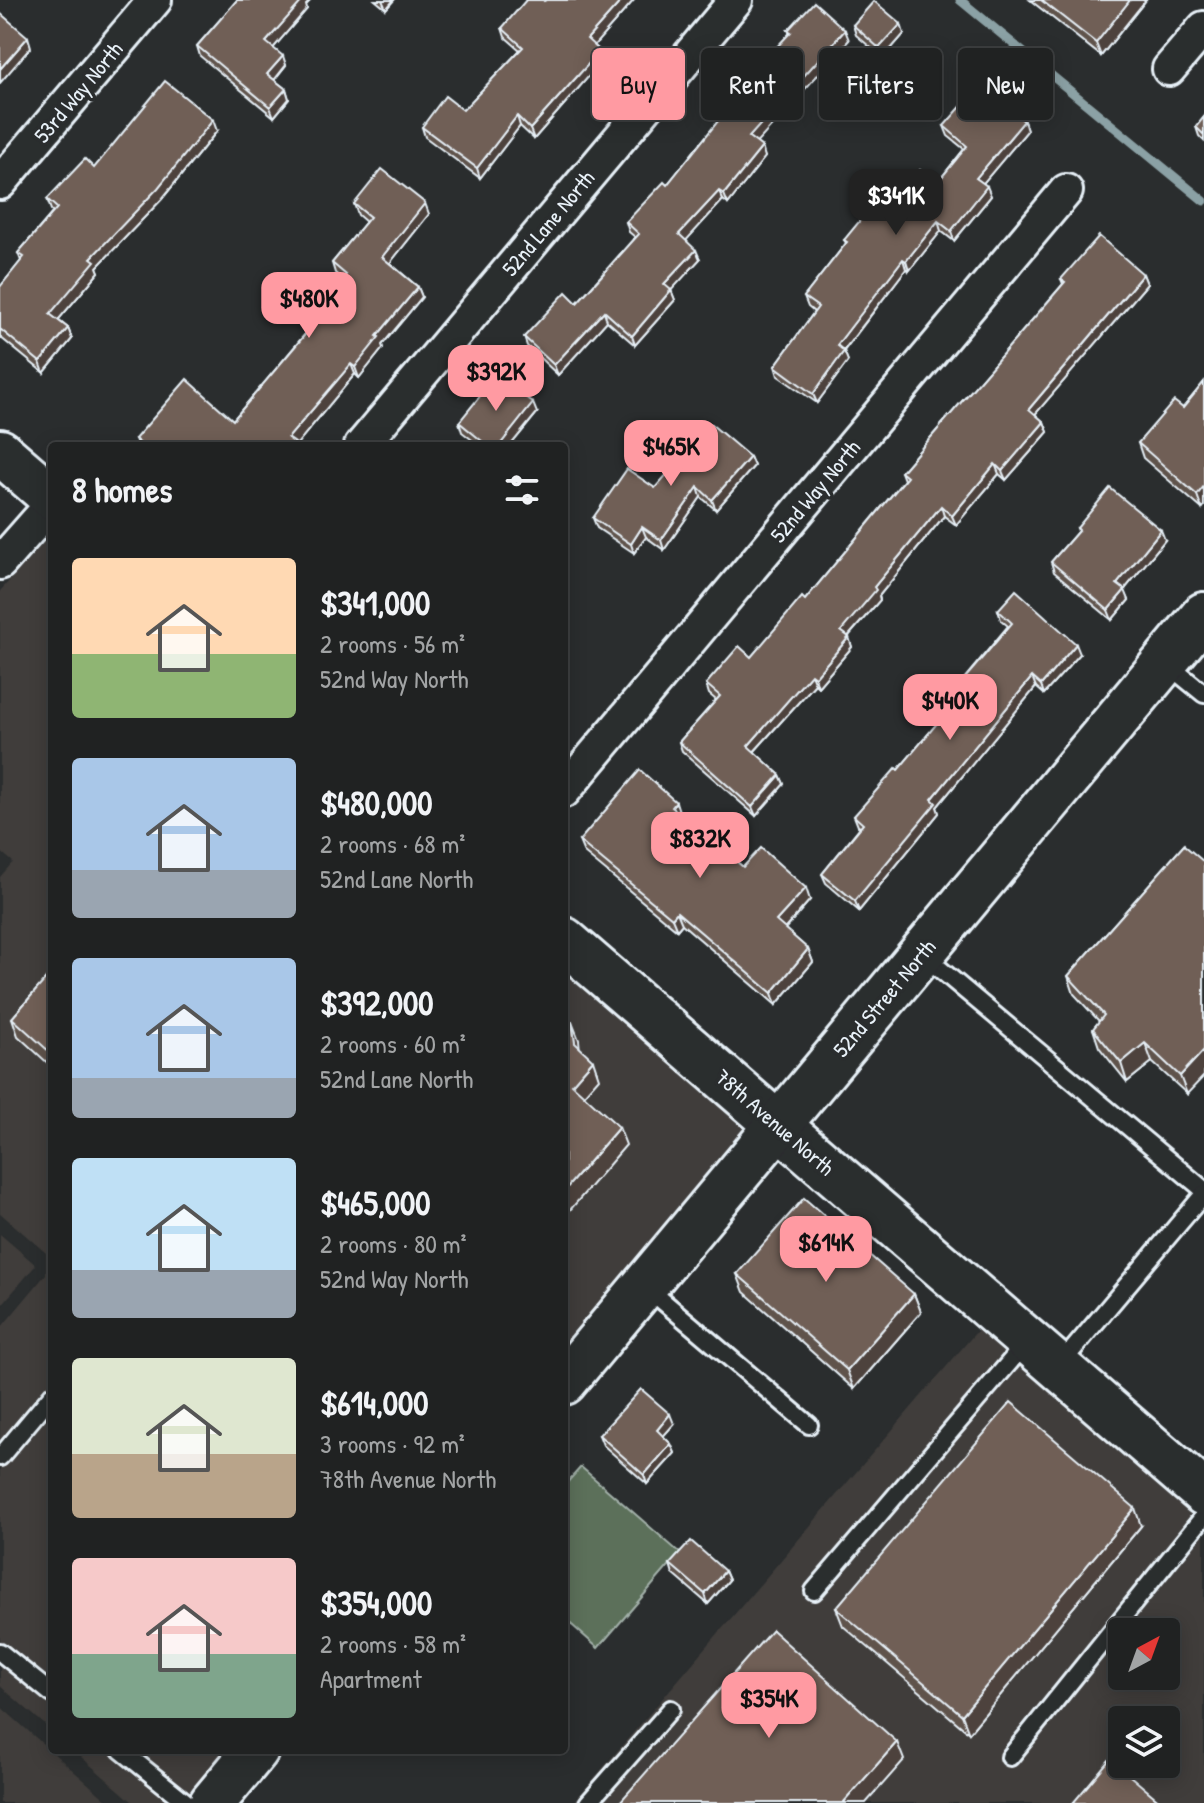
<!DOCTYPE html>
<meta charset="utf-8">
<style>
:root{--surface:#202222;--page:#2d2f2f;--text:#f1f3f6;--muted:#a2a4a5;--line:#3d3f40;--accent:#ff9aa2}
body{margin:0;font-family:"Patrick Hand",sans-serif;background:var(--page);color:var(--text);height:100vh;display:flex;flex-direction:column;font-size:30px;white-space:nowrap}
*{box-sizing:border-box;margin:0}
p{font-size:26px;color:var(--muted)}
.icon{flex:none;width:44px;height:44px;fill:none;stroke:currentColor;stroke-width:2;stroke-linecap:round;stroke-linejoin:round}
.map{position:relative;flex:1;overflow:hidden}
.sheet{position:absolute;left:48px;top:442px;width:520px;height:1312px;display:flex;flex-direction:column;background:var(--surface);border-radius:8px;box-shadow:0 4px 20px #0003,0 0 0 2px var(--line)}
.sheet>*{flex:none}
.banner{position:absolute;left:592px;top:48px;width:492px;height:72px;display:flex;gap:16px}
.needle{width:52px;rotate:41deg}
.buttons{position:absolute;left:1108px;top:1618px;display:grid;gap:16px}
.buttons a{display:grid;place-items:center;width:72px;height:72px;border-radius:8px;background:var(--surface);box-shadow:0 4px 20px #0003,0 0 0 2px var(--line);font-size:40px}
.price{position:absolute;translate:-50% -68px;padding:0 18px;border-radius:16px;background:var(--accent);color:#111;font-size:26px;line-height:52px;filter:drop-shadow(0 2px 4px #0008)}
.price::after{content:'';position:absolute;left:50%;top:48px;width:24px;height:18px;margin-left:-12px;background:inherit;clip-path:polygon(0 0,100% 0,50% 100%)}
.price.on{background:#222;color:#fff}
ul{padding:0;list-style:none}
li{display:flex;align-items:center;gap:24px;height:200px;padding:0 24px}
li span{display:grid;place-items:center;flex:none;width:224px;height:160px;border-radius:8px;color:#555}
li>.icon{margin-inline-start:auto}
span .icon{width:96px;height:96px;fill:#fffc;stroke-width:1}
li b{font-size:34px}
h2{display:flex;justify-content:space-between;align-items:center;height:96px;padding:0 24px;font-size:34px}
.chip{padding:0 28px;border-radius:8px;background:var(--surface);box-shadow:0 4px 20px #0003,0 0 0 2px var(--line);font-size:28px;line-height:72px}
.chip.on{background:var(--accent);color:#111}
.map>svg:first-child{display:block}
</style>
<div class="map">
<svg width="1204" height="1803" viewBox="0 0 1204 1803">
<rect width="100%" height="100%" fill="#2a2d2e"/>
<filter id="ink" filterUnits="userSpaceOnUse"><feTurbulence type="fractalNoise" baseFrequency=".0125" numOctaves="2"/><feDisplacementMap in="SourceGraphic" scale="16" xChannelSelector="R" yChannelSelector="G"/><feConvolveMatrix kernelMatrix="1 2 1 2 8 2 1 2 1" color-interpolation-filters="sRGB"/></filter>
<g filter="url(#ink)">
<g fill="#3f3c3a" fill-rule="evenodd">
<polygon points="52,533 52,1731 0,1686 0,1329 46,1274 46,1253 0,1213 0,877 13,862 0,851 0,591"/>
<polygon points="564,963 755,1128 564,1356"/>
<polygon points="0,1234 36,1265 0,1307"/>
<path d="M982 1325 1204 1517V1803H573ZM1122 1632H1166V1676H1122ZM1122 1720H1166V1764H1122Z"/>
<polygon points="0,1706 110,1803 0,1803"/>
<polygon points="73,1750 235,1750 190,1803 134,1803"/>
</g>
<polygon fill="#5c705a" stroke="#a2b0a9" stroke-width="2" points="581,1467 680,1553 598,1648 564,1618 564,1486"/>
<g fill="none" stroke-linecap="round" stroke-linejoin="round">
<polyline stroke="#8ba1a5" stroke-width="9" points="960,0 1204,201"/>
<defs>
<g id="lane">
<polyline points="1166,663 1204,694"/>
<polyline points="923,955 1204,1190"/>
<polyline points="645,1286 809,1425"/>
<polyline points="1059,1366 1204,1194"/>
<polyline points="0,1457 52,1395"/>
<polyline points="814,1591 1026,1343"/>
<polyline points="0,1652 52,1694"/>
<polyline points="121,1750 187,1803"/>
<polyline points="1010,1757 1204,1516"/>
<polyline points="588,1803 671,1709"/>
</g>
<g id="street">
<polyline points="1169,69 1204,28"/>
<polyline points="0,183 155,0"/>
<polyline points="361,446 736,0"/>
<polyline points="0,563 52,504"/>
<polyline points="564,791 1066,191"/>
</g>
<g id="secondary">
<polyline points="0,452 52,497"/>
<polyline points="564,940 1204,1493"/>
<polyline points="564,1382 1204,615"/>
<polyline points="212,1803 256,1750"/>
</g>
</defs>
<use href="#lane" stroke="#e8f1f8" stroke-width="22"/>
<use href="#street" stroke="#e8f1f8" stroke-width="38"/>
<use href="#secondary" stroke="#e8f1f8" stroke-width="50"/>
<use href="#lane" stroke="#2a2d2e" stroke-width="16"/>
<use href="#street" stroke="#2a2d2e" stroke-width="32"/>
<use href="#secondary" stroke="#2a2d2e" stroke-width="44"/>
</g>
<g fill="#5f524b" stroke="#e8f1f8" stroke-width="2">
<polygon points="237,0 311,0 306,5 307,9 273,48 286,65 274,80 286,89 289,99 274,117 200,56 197,46"/>
<polygon points="375,0 394,0 386,9"/>
<polygon points="546,0 634,0 594,45 600,51 603,60 534,139 520,126 480,178 425,137 422,127 463,110 520,50 505,37 502,28"/>
<polygon points="1030,0 1146,0 1101,56"/>
<polygon points="853,25 904,34 883,58 856,35"/>
<polygon points="788,30 849,40 756,143 765,157 728,204 723,200 686,240 700,259 671,290 675,300 635,345 607,321 558,375 527,346 524,337 577,303 635,237 629,232 626,222 667,185 732,104 730,97 790,33"/>
<polygon points="1204,117 1204,141 1199,136 1196,127"/>
<polygon points="1024,121 1027,131 983,183 991,196 954,241 941,231 909,271 906,269 844,351 848,361 817,403 778,376 775,366 814,312 808,307 804,297 846,243 844,240 897,199 937,183 964,149 948,136 944,126"/>
<polygon points="217,131 162,199 97,267 99,272 58,320 68,328 72,339 44,373 0,337 0,287 21,261 18,253 53,212 51,210 47,199 94,168"/>
<polygon points="354,204 429,214 390,263 418,287 422,297 382,345 383,348 359,378 355,374 296,445 296,446 138,446 135,439 233,420 306,333 304,327 342,279 335,273 332,263 366,222 358,215"/>
<polygon points="1143,274 1147,284 1035,414 1044,422 1048,432 1006,480 999,474 956,525 944,516 879,596 880,600 848,637 852,647 818,687 815,684 754,752 780,775 784,784 756,816 682,751 679,742 716,700 709,694 706,684 751,657 805,600 904,480 901,472 1063,284 1061,279"/>
<polygon points="1204,382 1204,506 1202,509 1143,458 1138,443 1183,408"/>
<polygon points="537,413 510,446 480,446 462,432 459,422"/>
<polygon points="750,457 754,466 716,510 701,497 664,550 646,537 634,553 597,528 593,518 655,488"/>
<polygon points="1077,528 1165,540 1124,590 1129,600 1112,620 1054,572 1051,562 1078,531"/>
<polygon points="998,610 1080,654 1044,694 1036,687 937,807 939,813 859,911 826,883 822,874 860,827 858,826 854,816 898,770 952,706 949,697 1008,626 1001,620"/>
<polygon points="680,814 743,867 810,900 785,929 808,949 813,962 776,1005 682,924 677,930 584,853 579,841"/>
<polygon points="1184,845 1187,1094 1152,1062 1127,1082 1099,1047 1093,1029 1099,1021 1074,994 1068,976"/>
<polygon points="52,972 52,1067 18,1036 12,1018"/>
<polygon points="737,1274 914,1294 921,1312 854,1389 744,1292"/>
<polygon points="674,1424 663,1436 671,1444 675,1453 647,1484 603,1445 599,1435"/>
<polygon points="1141,1526 969,1733 843,1626 836,1608"/>
<polygon points="670,1564 725,1571 729,1580 708,1604 673,1574"/>
</g>
<g fill="#4e423d" stroke="#e8f1f8" stroke-width="2">
<polygon points="302,0 311,0 306,5 307,9 270,52 266,42"/>
<polygon points="382,0 394,0 386,9"/>
<polygon points="622,0 634,0 591,49 587,39"/>
<polygon points="1130,0 1146,0 1101,56 1096,43"/>
<polygon points="901,24 904,34 883,58 879,48"/>
<polygon points="845,30 849,40 753,147 749,137"/>
<polygon points="28,37 31,47 0,83 0,69"/>
<polygon points="600,51 603,60 534,139 530,129"/>
<polygon points="283,56 286,65 271,84 267,74"/>
<polygon points="286,89 289,99 274,117 270,107"/>
<polygon points="517,116 520,126 480,178 477,168"/>
<polygon points="213,120 217,131 162,199 97,267 99,272 54,325 50,314 91,258"/>
<polygon points="1024,121 1027,131 980,187 976,178"/>
<polygon points="762,147 765,157 728,204 724,194"/>
<polygon points="987,186 991,196 954,241 951,231"/>
<polygon points="719,191 723,200 683,244 679,234"/>
<polygon points="425,203 429,214 386,268 382,257"/>
<polygon points="938,221 941,231 909,271 906,261"/>
<polygon points="696,250 700,259 668,294 664,284"/>
<polygon points="903,259 906,269 840,355 837,345"/>
<polygon points="1143,274 1147,284 1032,418 1029,409"/>
<polygon points="418,287 422,297 382,345 383,348 359,378 355,367 377,336"/>
<polygon points="671,290 675,300 635,345 632,336"/>
<polygon points="604,311 607,321 558,375 554,365"/>
<polygon points="68,328 72,339 44,373 40,362"/>
<polygon points="844,351 848,361 817,403 813,394"/>
<polygon points="351,364 355,374 296,445 296,446 291,446 288,438"/>
<polygon points="533,403 537,413 510,446 499,446"/>
<polygon points="1044,422 1048,432 1006,480 1002,471"/>
<polygon points="750,457 754,466 716,510 712,500"/>
<polygon points="995,464 999,474 956,525 952,516"/>
<polygon points="1204,486 1204,506 1202,509 1197,495"/>
<polygon points="698,487 701,497 664,550 661,540"/>
<polygon points="941,506 944,516 879,596 880,600 845,640 841,631 874,587"/>
<polygon points="642,527 646,537 634,553 631,544"/>
<polygon points="1161,530 1165,540 1121,594 1117,584"/>
<polygon points="1125,590 1129,600 1112,620 1108,610"/>
<polygon points="849,637 852,647 818,687 815,677"/>
<polygon points="1076,644 1080,654 1044,694 1041,685"/>
<polygon points="811,674 815,684 751,755 748,746"/>
<polygon points="1032,677 1036,687 937,807 939,813 859,911 855,901 932,799"/>
<polygon points="780,775 784,784 756,816 752,807"/>
<polygon points="676,802 680,814 672,807"/>
<polygon points="806,888 810,900 780,934 776,921"/>
<polygon points="677,912 682,924 677,930 672,918"/>
<polygon points="808,949 813,962 776,1005 772,993"/>
<polygon points="572,1022 579,1040 581,1061 575,1043"/>
<polygon points="1145,1043 1152,1062 1127,1082 1121,1063"/>
<polygon points="1204,1050 1204,1076 1187,1094 1180,1076"/>
<polygon points="593,1060 599,1078 578,1102 572,1084"/>
<polygon points="619,1127 626,1145 564,1217 564,1191"/>
<polygon points="914,1294 921,1312 854,1389 847,1370"/>
<polygon points="670,1414 674,1424 660,1440 657,1430"/>
<polygon points="671,1444 675,1453 647,1484 644,1475"/>
<polygon points="1135,1508 1141,1526 969,1733 962,1715"/>
<polygon points="725,1571 729,1580 708,1604 705,1594"/>
<polygon points="897,1742 904,1760 866,1803 843,1803"/>
</g>
<g fill="#6f5f57" stroke="#e8f1f8" stroke-width="2">
<polygon points="237,0 303,0 266,42 283,56 267,74 286,89 270,107 197,46"/>
<polygon points="526,0 543,0 544,1 546,0 622,0 587,39 600,51 530,129 517,116 477,168 422,127 445,96 463,110 523,47 502,28"/>
<polygon points="1041,0 1130,0 1096,43"/>
<polygon points="874,1 901,24 879,48 853,25"/>
<polygon points="814,2 845,30 749,137 762,147 724,194 719,191 679,234 696,250 664,284 671,290 632,336 604,311 554,365 524,337 566,292 577,303 639,234 626,222 664,182 667,185 734,101 730,97 791,32 788,30"/>
<polygon points="0,13 28,37 0,69"/>
<polygon points="165,81 213,120 158,188 91,258 95,261 50,314 68,328 40,362 0,329 0,287 24,257 18,253 57,208 47,199 85,159 94,168"/>
<polygon points="980,85 1024,121 976,178 987,186 951,231 938,221 906,261 903,259 837,345 844,351 813,394 775,366 818,307 804,297 847,242 844,240 885,190 897,199 920,170 937,183 967,146 944,126"/>
<polygon points="1204,117 1204,135 1196,127"/>
<polygon points="382,169 425,203 382,257 418,287 377,336 379,337 355,367 351,364 288,438 295,443 292,446 143,446 135,439 187,379 233,420 309,330 304,327 346,275 332,263 370,217 354,204"/>
<polygon points="1099,236 1143,274 1029,409 1044,422 1002,471 995,464 952,516 941,506 874,587 876,590 841,631 849,637 815,677 811,674 748,746 780,775 752,807 679,742 720,696 706,684 739,646 751,657 802,597 805,600 907,477 901,472 1065,282 1061,279"/>
<polygon points="497,375 533,403 499,446 488,446 459,422"/>
<polygon points="1204,382 1204,486 1197,495 1138,443 1174,401 1183,408"/>
<polygon points="711,424 750,457 712,500 698,487 661,540 642,527 631,544 593,518 627,469 655,488"/>
<polygon points="1110,488 1161,530 1117,584 1125,590 1108,610 1051,562 1079,530 1077,528"/>
<polygon points="1016,590 1076,644 1041,685 1032,677 932,799 936,803 855,901 822,874 863,824 854,816 896,768 898,770 955,702 949,697 1012,623 998,610"/>
<polygon points="640,770 676,802 672,807 743,867 761,848 806,888 776,921 808,949 772,993 677,912 672,918 579,841"/>
<polygon points="1184,845 1204,862 1204,1050 1180,1076 1145,1043 1121,1063 1093,1029 1104,1015 1068,976"/>
<polygon points="52,972 52,1054 12,1018"/>
<polygon points="572,1022 575,1043 593,1060 572,1084 619,1127 564,1191 564,1023"/>
<polygon points="804,1198 914,1294 847,1370 737,1274"/>
<polygon points="641,1389 670,1414 657,1430 671,1444 644,1475 599,1435"/>
<polygon points="1011,1402 1135,1508 962,1715 836,1608"/>
<polygon points="691,1541 725,1571 705,1594 670,1564"/>
<polygon points="772,1630 897,1742 843,1803 619,1803"/>
<polygon points="1110,1759 1162,1803 1073,1803"/>
</g>
</g>
<g text-anchor="middle" dominant-baseline="central" stroke-width="7" stroke-linejoin="round" paint-order="stroke">
<g font-size="22" fill="#e8f1f8" stroke="#2a2d2e">
<text transform="translate(78 92) rotate(-50)">53rd Way North</text>
<text transform="translate(548 223) rotate(-50)">52nd Lane North</text>
<text transform="translate(815 491) rotate(-50)">52nd Way North</text>
<text transform="translate(884 998) rotate(-50)">52nd Street North</text>
<text transform="translate(775 1122) rotate(41)">78th Avenue North</text>
</g>
</g>
</svg>
<div class="buttons">
<a><svg class="needle" viewBox="-14 -14 28 28"><path d="M0-13l5 13h-10z" fill="#e53935"/><path d="M0 13l5-13h-10z" fill="#a2a4a5"/></svg></a>
<a><svg class="icon" aria-label="layers" viewBox="0 0 24 24"><path d="M12 4l9 5-9 5-9-5zM3 14l9 5 9-5"/></svg></a>
</div>
<b class="price on" style="left:896px;top:237px">$341K</b>
<b class="price" style="left:309px;top:340px">$480K</b>
<b class="price" style="left:496px;top:413px">$392K</b>
<b class="price" style="left:671px;top:488px">$465K</b>
<b class="price" style="left:950px;top:742px">$440K</b>
<b class="price" style="left:700px;top:880px">$832K</b>
<b class="price" style="left:826px;top:1284px">$614K</b>
<b class="price" style="left:769px;top:1740px">$354K</b>
<div class="banner">
<a class="chip on">Buy</a>
<a class="chip">Rent</a>
<a class="chip">Filters</a>
<a class="chip">New</a>
</div>
<section class="sheet">
<h2>8 homes<svg class="icon" aria-label="filters" viewBox="0 0 24 24"><path d="M4 7h16M4 17h16"/><circle cx="9" cy="7" r="2"/><circle cx="15" cy="17" r="2"/></svg></h2>
<ul>
<li><span style="background:linear-gradient(#ffd9b3 60%,#8fb573 0)"><svg class="icon" aria-label="home" viewBox="0 0 24 24"><path d="M3 11l9-7 9 7M6 9v11h12V9"/></svg></span><div><b>$341,000</b><p>2 rooms · 56 m²</p><p>52nd Way North</p></div></li>
<li><span style="background:linear-gradient(#a9c7e8 70%,#9aa5b1 0)"><svg class="icon" aria-label="home" viewBox="0 0 24 24"><path d="M3 11l9-7 9 7M6 9v11h12V9"/></svg></span><div><b>$480,000</b><p>2 rooms · 68 m²</p><p>52nd Lane North</p></div></li>
<li><span style="background:linear-gradient(#a9c7e8 75%,#9aa5b1 0)"><svg class="icon" aria-label="home" viewBox="0 0 24 24"><path d="M3 11l9-7 9 7M6 9v11h12V9"/></svg></span><div><b>$392,000</b><p>2 rooms · 60 m²</p><p>52nd Lane North</p></div></li>
<li><span style="background:linear-gradient(#bfe0f5 70%,#9aa5b1 0)"><svg class="icon" aria-label="home" viewBox="0 0 24 24"><path d="M3 11l9-7 9 7M6 9v11h12V9"/></svg></span><div><b>$465,000</b><p>2 rooms · 80 m²</p><p>52nd Way North</p></div></li>
<li><span style="background:linear-gradient(#dfe7d0 60%,#b9a48a 0)"><svg class="icon" aria-label="home" viewBox="0 0 24 24"><path d="M3 11l9-7 9 7M6 9v11h12V9"/></svg></span><div><b>$614,000</b><p>3 rooms · 92 m²</p><p>78th Avenue North</p></div></li>
<li><span style="background:linear-gradient(#f6c9c9 60%,#7fa58c 0)"><svg class="icon" aria-label="home" viewBox="0 0 24 24"><path d="M3 11l9-7 9 7M6 9v11h12V9"/></svg></span><div><b>$354,000</b><p>2 rooms · 58 m²</p><p>Apartment</p></div></li>
</ul>
</section>
</div>
